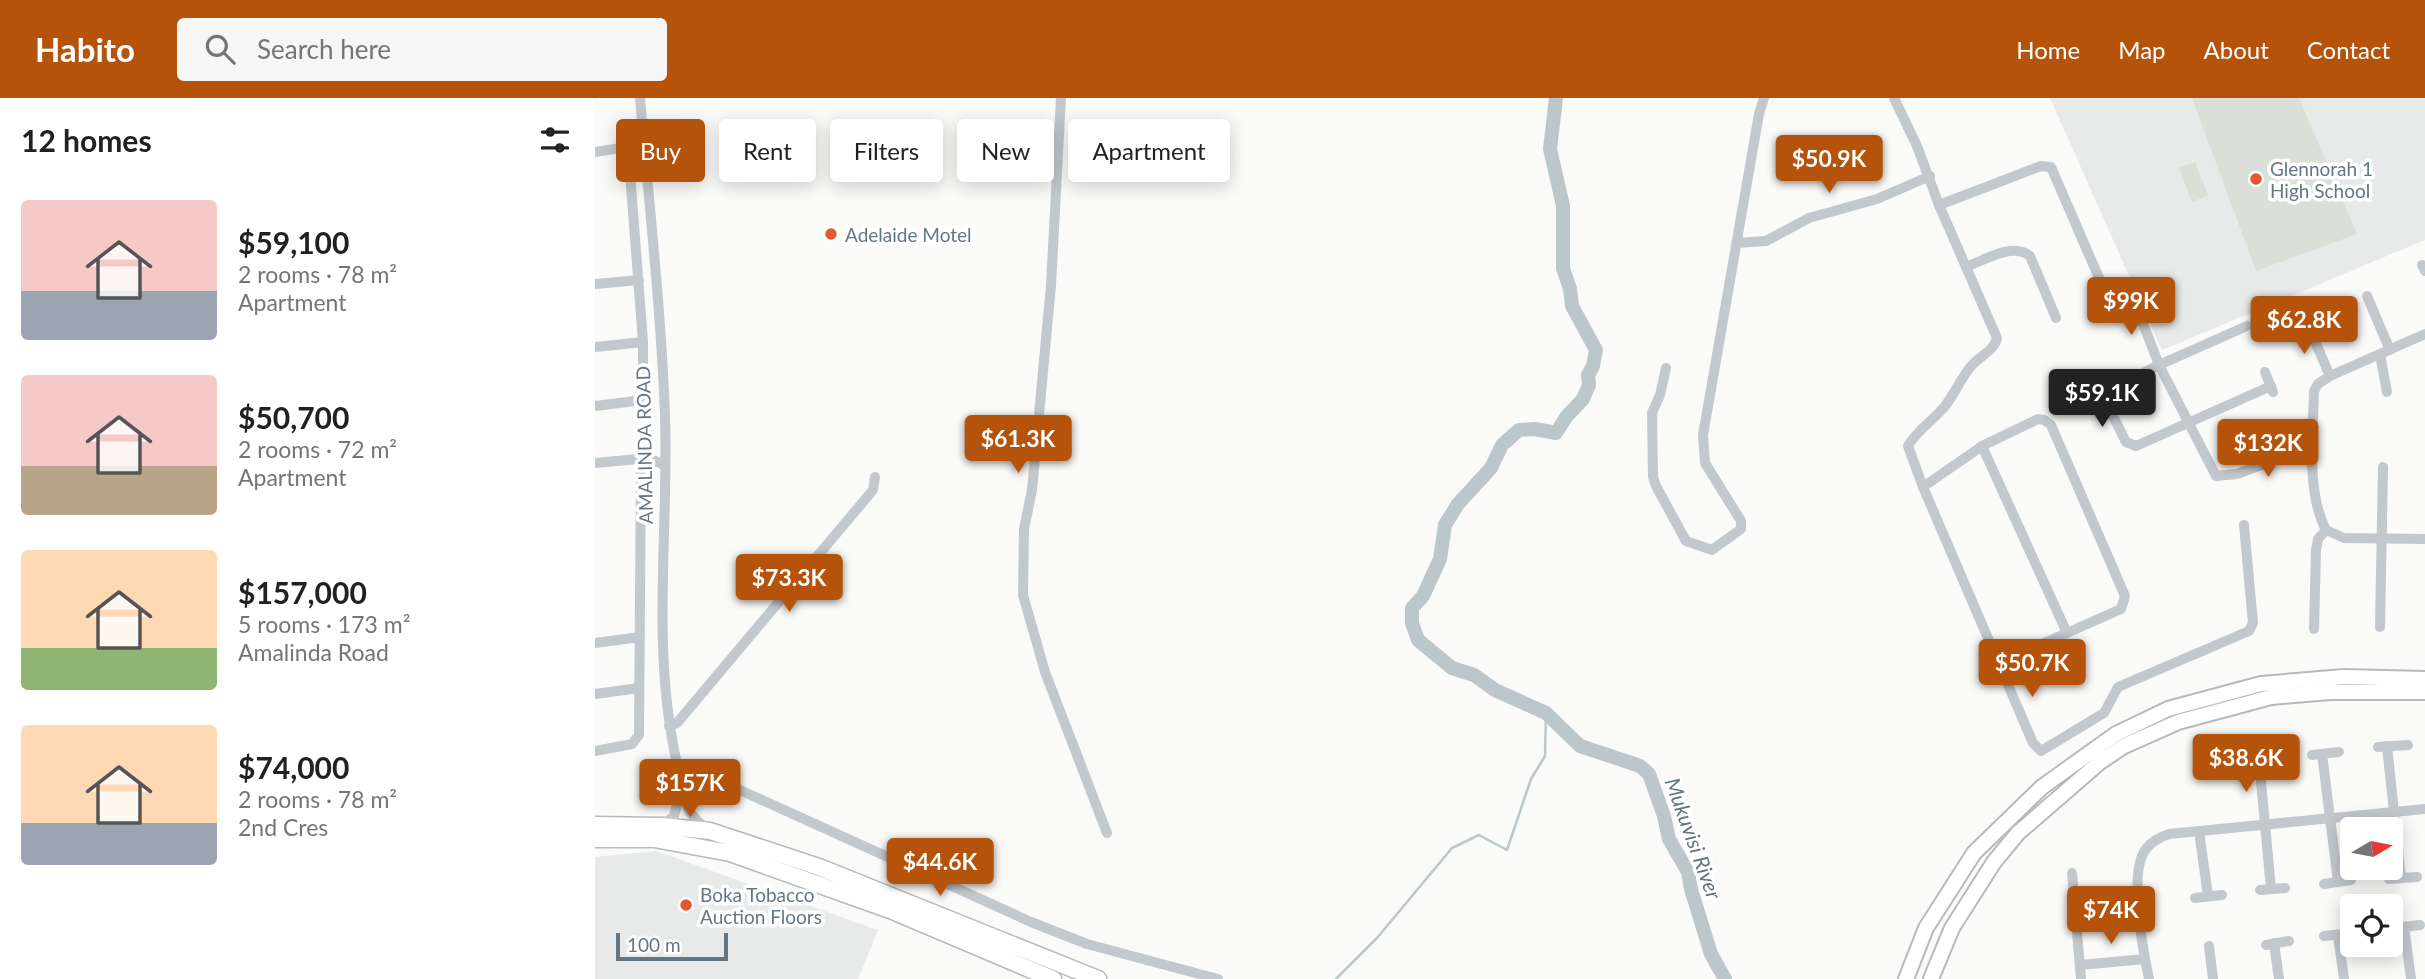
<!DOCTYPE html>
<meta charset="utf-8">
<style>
:root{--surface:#fff;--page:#f6f6f6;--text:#202124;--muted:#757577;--accent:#b45309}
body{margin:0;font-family:Lato,sans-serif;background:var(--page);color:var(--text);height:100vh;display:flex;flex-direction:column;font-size:26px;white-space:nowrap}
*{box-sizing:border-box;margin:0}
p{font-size:23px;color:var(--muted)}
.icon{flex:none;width:38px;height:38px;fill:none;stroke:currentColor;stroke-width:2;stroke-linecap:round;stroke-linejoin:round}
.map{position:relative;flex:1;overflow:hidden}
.side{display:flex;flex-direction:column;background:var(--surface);width:595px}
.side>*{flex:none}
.guide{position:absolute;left:21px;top:21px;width:665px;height:63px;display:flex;gap:14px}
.needle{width:46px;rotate:80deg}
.tools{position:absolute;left:1745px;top:719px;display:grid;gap:14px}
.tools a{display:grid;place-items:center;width:63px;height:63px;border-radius:7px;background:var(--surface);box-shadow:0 4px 18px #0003;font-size:35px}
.scale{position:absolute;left:21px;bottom:18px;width:112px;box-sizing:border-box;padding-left:7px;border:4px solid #657683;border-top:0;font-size:19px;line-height:24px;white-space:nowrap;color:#657683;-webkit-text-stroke:5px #fff;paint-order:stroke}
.price{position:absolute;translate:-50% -60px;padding:0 16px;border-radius:7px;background:var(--accent);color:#fff;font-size:23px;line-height:46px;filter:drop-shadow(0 2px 4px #0008)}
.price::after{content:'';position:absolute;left:50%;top:42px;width:21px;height:16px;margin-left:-10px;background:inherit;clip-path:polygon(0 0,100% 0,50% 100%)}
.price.active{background:#222;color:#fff}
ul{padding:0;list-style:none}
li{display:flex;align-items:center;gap:21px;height:175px;padding:0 21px}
li span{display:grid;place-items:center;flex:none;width:196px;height:140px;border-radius:7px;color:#555}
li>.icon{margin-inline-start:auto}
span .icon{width:84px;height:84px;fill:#fffc;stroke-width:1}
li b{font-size:30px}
h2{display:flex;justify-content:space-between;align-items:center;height:84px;padding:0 21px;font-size:30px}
.tag{padding:0 24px;border-radius:7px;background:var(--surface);box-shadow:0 4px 18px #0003;font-size:24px;line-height:63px}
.tag.active{background:var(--accent);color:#fff}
header{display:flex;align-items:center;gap:42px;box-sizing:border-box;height:98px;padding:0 35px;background:var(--accent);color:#fff}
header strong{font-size:33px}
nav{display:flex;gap:38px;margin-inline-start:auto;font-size:24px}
.search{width:490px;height:63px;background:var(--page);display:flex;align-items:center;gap:18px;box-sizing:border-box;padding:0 24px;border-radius:7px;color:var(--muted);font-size:26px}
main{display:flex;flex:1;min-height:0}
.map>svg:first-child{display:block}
</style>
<header>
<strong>Habito</strong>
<div class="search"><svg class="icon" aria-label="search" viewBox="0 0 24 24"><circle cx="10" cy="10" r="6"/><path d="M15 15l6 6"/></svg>Search here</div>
<nav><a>Home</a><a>Map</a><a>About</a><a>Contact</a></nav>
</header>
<main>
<section class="side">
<h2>12 homes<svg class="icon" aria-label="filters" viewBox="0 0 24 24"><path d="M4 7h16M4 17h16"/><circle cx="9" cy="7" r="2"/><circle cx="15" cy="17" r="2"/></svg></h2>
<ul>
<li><span style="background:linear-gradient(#f6c9c9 65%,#9aa5b1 0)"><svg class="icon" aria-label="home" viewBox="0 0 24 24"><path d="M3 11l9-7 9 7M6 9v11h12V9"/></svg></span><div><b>$59,100</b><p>2 rooms · 78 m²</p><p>Apartment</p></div></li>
<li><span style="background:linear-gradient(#f6c9c9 65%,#b9a48a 0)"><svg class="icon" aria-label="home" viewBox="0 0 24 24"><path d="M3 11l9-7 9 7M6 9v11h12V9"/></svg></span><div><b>$50,700</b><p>2 rooms · 72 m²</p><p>Apartment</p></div></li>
<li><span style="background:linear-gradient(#ffd9b3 70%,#8fb573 0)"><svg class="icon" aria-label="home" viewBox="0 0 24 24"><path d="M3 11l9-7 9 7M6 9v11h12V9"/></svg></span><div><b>$157,000</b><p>5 rooms · 173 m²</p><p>Amalinda Road</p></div></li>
<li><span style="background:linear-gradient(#ffd9b3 70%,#9aa5b1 0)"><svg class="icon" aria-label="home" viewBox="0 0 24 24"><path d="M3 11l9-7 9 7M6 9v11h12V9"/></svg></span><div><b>$74,000</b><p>2 rooms · 78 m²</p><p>2nd Cres</p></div></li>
</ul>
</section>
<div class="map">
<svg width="1830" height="881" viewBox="0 0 1830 881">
<rect width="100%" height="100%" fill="#fafaf8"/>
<g fill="#e8e9e9">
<polygon points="1455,0 1830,0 1830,142 1567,252"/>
<polygon points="61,753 283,832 263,881 0,881 0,759"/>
</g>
<g fill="#dadfd7">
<polygon points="1597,0 1704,0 1762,136 1661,173"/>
<polygon points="1600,64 1613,97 1597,104 1584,70"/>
</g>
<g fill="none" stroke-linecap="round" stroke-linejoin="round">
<polyline stroke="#bbc7cb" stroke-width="2.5" points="741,881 782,840 857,750 884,737 912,752 936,681 950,658 951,615"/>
<polyline stroke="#bbc7cb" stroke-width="14" points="961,0 955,51 968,108 968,170 975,191 977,208 1001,252 998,268 993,277 994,287 988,301 972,318 961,335 940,331 924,332 907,347 896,370 863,406 850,427 845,461 828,498 817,510 817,525 823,542 857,570 879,577 900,592 951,615 985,648 1045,668 1054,676 1069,718 1074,741 1093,774 1096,791 1116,856 1130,881"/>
<defs>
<g id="major">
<polyline points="1311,881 1331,830 1379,755 1447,689 1521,636 1573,611 1666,586 1749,579 1830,581"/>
<polyline points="1336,881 1357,830 1399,764 1423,735 1505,664 1529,648 1583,624 1676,599 1735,594 1830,594"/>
</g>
<g id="highway">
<polyline points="0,727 67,728 115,733 224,769 503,881"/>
<polyline points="0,741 59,741 135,755 295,812 458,881"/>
</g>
</defs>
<use href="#major" stroke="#b5babe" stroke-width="18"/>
<use href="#highway" stroke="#b4b9bd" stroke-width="19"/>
<g stroke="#c3c8cc" stroke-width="10">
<path d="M45 0C54 106 66 211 70 317 74 433 56 546 81 661 85 678 85 696 94 712 98 720 105 725 112 731"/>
<polyline points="466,0 456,187 437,392 429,431 428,497 450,574 512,735"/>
<path d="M1299 0 1322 48 1344 107 1402 240C1399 253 1385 258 1377 267 1366 280 1360 295 1350 308 1339 322 1322 332 1313 348L1328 389"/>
<polyline points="0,54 50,46"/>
<polyline points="1344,107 1446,68 1456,69 1517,210"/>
<polyline points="1142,145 1171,143 1214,120 1282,101 1335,78"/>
<polyline points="1827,167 1830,173"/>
<path d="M1371 169C1390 162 1417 144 1435 158L1461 220"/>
<polyline points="0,186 44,182"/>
<polyline points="1772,198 1795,252"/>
<path d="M1505 215C1519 209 1532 204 1544 215L1564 267 1621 378 1642 376 1718 348"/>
<polyline points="1712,225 1735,278"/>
<polyline points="1652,228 1564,267 1517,291 1512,295 1510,302 1531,344 1541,348 1676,288"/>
<path d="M1830 236 1735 278 1723 286 1719 293C1718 336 1711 394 1731 432L1749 440 1830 441"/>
<polyline points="0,249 48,244"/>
<polyline points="1785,257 1792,294"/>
<polyline points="1071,270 1065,297 1057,315 1058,379 1061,388 1091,443 1117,452 1146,431 1146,423 1110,365 1108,337 1164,16 1169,0"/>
<polyline points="1670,274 1678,294"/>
<polyline points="0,308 40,303 45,300 48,293 48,244 33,49"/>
<polyline points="1387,348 1472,535"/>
<polyline points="0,365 54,360 69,367"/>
<polyline points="1785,529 1788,369"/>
<polyline points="1719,531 1721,452 1723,441 1731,432"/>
<polyline points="0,545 45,539"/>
<polyline points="1404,565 1526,511 1530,498 1456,327 1449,322 1443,321 1387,348 1328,389 1438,645 1446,653 1509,615 1523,589 1654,533 1658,525 1649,427"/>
<polyline points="0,596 44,590"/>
<polyline points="74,628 82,625 278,392 280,379"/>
<polyline points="1792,648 1806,780 1794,781"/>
<polyline points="1783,649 1813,647"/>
<polyline points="0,653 37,646 44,637 46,361"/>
<polyline points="1727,656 1743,784"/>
<polyline points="1717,657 1744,654"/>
<polyline points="1664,662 1676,791"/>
<polyline points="1655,663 1677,661"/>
<polyline points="82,668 125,683 436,824 492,846 623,881"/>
<polyline points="67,728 79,718 86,692"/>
<polyline points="1604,733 1613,798"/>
<polyline points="1477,775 1486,881"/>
<polyline points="1806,780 1822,779"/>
<polyline points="1729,786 1756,782"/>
<polyline points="1665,792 1690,790"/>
<polyline points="1600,800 1627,797"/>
<polyline points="1478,803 1542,796"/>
<polyline points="1809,829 1816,881"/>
<polyline points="1799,830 1825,827"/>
<polyline points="1743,837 1749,881"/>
<polyline points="1729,838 1757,835"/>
<polyline points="1679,845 1684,881"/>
<polyline points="1671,847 1694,843"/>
<polyline points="1614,848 1618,881"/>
<polyline points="1485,867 1550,861"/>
<path d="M1554 881C1548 853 1533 773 1551 751 1557 743 1565 739 1574 736L1830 711"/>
</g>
<use href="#major" stroke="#fff" stroke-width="14"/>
<use href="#highway" stroke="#fff" stroke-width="16"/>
</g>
<g fill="#e4572e" stroke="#fff" stroke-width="2.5">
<circle cx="1661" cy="81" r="7"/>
<circle cx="236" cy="136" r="7"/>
<circle cx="91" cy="807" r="7"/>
</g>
<g text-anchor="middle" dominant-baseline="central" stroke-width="7" stroke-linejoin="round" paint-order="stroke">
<g font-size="19" fill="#657683" stroke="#fff" text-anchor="start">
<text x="1675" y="70">Glennorah 1<tspan x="1675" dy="22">High School</tspan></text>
<text x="250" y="136">Adelaide Motel</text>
<text x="105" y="796">Boka Tobacco<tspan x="105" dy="22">Auction Floors</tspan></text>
</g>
<g font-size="19" fill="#657683" stroke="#fff">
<text transform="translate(49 347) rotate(-91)">AMALINDA ROAD</text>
</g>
<g font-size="21" font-style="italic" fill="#60757c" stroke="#fff">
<text transform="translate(1099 740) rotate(70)">Mukuvisi River</text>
</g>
</g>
</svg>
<div class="tools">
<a><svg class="needle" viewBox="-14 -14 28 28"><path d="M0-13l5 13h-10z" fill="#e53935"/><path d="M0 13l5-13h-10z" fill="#757577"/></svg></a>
<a><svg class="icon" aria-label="locate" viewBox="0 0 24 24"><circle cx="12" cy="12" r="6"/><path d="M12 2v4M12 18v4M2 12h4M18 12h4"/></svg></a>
</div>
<div class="scale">100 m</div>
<b class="price" style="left:1234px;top:97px">$50.9K</b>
<b class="price" style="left:1536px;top:239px">$99K</b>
<b class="price" style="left:1709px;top:258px">$62.8K</b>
<b class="price active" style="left:1507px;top:331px">$59.1K</b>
<b class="price" style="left:423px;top:377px">$61.3K</b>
<b class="price" style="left:1673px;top:381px">$132K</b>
<b class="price" style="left:194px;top:516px">$73.3K</b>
<b class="price" style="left:1437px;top:601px">$50.7K</b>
<b class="price" style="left:1651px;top:696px">$38.6K</b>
<b class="price" style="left:95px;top:721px">$157K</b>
<b class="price" style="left:345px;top:800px">$44.6K</b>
<b class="price" style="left:1516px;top:848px">$74K</b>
<div class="guide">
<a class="tag active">Buy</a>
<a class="tag">Rent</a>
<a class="tag">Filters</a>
<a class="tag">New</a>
<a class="tag">Apartment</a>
</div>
</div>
</main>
